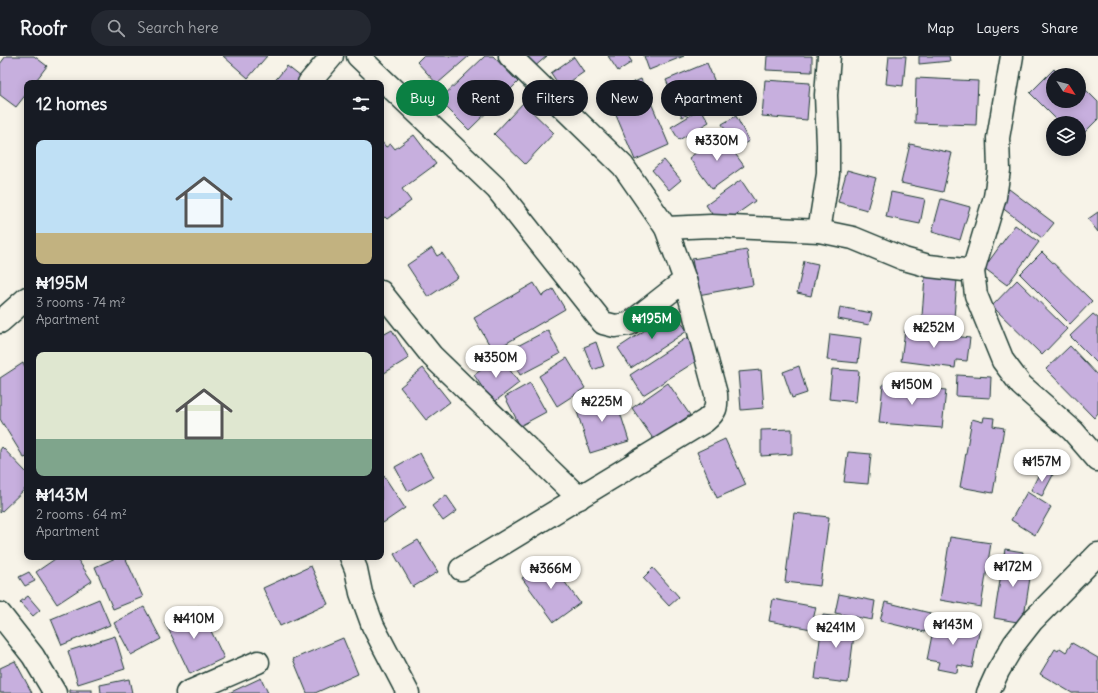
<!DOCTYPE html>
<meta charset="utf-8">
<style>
:root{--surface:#171b24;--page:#242831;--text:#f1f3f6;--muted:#9ea1a6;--line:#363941;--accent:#0b8043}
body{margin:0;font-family:Delius,sans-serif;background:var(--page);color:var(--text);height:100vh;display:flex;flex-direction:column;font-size:15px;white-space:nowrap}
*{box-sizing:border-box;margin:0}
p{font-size:13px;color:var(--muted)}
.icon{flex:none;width:22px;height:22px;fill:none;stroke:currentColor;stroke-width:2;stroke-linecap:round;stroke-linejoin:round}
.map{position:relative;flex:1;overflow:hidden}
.details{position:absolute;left:24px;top:24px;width:360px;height:480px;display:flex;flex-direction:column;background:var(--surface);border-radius:8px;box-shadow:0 2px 10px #0003}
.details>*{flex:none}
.guide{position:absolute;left:396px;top:24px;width:380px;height:36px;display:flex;gap:8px}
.needle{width:26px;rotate:126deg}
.buttons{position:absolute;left:1046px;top:12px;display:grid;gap:8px}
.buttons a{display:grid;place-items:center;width:40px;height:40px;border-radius:50%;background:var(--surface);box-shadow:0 2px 10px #0003;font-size:20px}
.price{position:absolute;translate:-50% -34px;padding:0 9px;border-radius:14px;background:#fff;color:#222;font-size:13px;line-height:26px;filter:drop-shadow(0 1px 2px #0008)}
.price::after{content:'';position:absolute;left:50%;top:24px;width:12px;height:9px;margin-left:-6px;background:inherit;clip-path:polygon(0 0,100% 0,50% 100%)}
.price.active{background:var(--accent);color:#fff}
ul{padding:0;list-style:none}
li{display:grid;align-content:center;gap:8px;height:212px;padding:0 12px}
li span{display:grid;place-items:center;height:124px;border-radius:8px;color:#555}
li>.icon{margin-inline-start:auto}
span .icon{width:72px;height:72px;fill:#fffc;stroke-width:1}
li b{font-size:17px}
h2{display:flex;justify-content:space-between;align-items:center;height:48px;padding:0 12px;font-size:17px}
.pill{padding:0 14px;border-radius:18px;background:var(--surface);box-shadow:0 2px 10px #0003;font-size:14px;line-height:36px}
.pill.active{background:var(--accent);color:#fff}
header{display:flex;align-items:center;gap:24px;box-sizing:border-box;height:56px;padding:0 20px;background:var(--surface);border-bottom:1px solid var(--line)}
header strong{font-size:19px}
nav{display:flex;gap:22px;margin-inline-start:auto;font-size:14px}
.search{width:280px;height:36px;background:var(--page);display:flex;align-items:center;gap:10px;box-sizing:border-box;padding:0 14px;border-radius:22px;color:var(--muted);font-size:15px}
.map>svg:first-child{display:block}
</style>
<header>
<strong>Roofr</strong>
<div class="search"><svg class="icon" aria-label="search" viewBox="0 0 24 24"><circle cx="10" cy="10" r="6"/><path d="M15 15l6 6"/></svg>Search here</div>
<nav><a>Map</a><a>Layers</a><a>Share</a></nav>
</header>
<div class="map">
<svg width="1098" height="637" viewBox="0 0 1098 637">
<rect width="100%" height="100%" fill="#f7f3e8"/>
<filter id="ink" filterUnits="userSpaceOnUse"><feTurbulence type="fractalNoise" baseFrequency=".025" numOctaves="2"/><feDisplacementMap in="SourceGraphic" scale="8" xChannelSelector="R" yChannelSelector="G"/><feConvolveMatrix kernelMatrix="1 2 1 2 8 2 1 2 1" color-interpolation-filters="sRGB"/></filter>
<g filter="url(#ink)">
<g fill="#c7afde" stroke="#1f3d34">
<polygon points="6,0 34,0 47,10 34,27 27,27 27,37 16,51 0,39 0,8"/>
<polygon points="223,0 267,0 248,22"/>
<polygon points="423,0 469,0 437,28 417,6"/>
<polygon points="485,0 493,0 518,26 469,74 439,44"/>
<polygon points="522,0 547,0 533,12"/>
<polygon points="608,0 628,0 632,6 618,15"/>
<polygon points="644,0 684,0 649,14"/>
<polygon points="767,0 812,0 812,16 766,14"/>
<polygon points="889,0 906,0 903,30 886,28"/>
<polygon points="919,0 949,0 950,5 919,8"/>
<polygon points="574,1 584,16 561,32 551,17"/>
<polygon points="707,7 722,43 682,61 666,24"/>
<polygon points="287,10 301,21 297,27 273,27"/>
<polygon points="1054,13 1060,19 1053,19 1053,45 1079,45 1080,28 1098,46 1098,63 1079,82 1079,67 1060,67 1030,37"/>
<polygon points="916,22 978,25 976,69 915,67"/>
<polygon points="641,23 669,89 635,104 607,38"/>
<polygon points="765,24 810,27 807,64 762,60"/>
<polygon points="523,47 554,77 525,108 494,78"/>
<polygon points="701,53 709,66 679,84 671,71"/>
<polygon points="736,60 749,85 735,93 722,68"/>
<polygon points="721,78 744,110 712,133 689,102"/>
<polygon points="414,79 436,108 402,133 411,145 387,163 385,161 381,163 381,85 386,91 391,88 395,93"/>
<polygon points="910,88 952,97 943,136 901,127"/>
<polygon points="664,104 681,124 669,134 652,114"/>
<polygon points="847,114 876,122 867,154 838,146"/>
<polygon points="741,124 755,145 720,170 706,149"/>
<polygon points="1009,133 1054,167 1042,182 997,148"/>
<polygon points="891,136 925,143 920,168 886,161"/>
<polygon points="941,143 970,151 960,184 932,176"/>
<polygon points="1098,156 1098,176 1088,163"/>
<polygon points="1015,169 1039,186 1007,229 984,212"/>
<polygon points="432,192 437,200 442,197 458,221 428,241 407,209"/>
<polygon points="747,194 753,229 698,239 692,203"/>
<polygon points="1042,196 1092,245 1070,268 1020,218"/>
<polygon points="804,205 818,208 811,240 797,237"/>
<polygon points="925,221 957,223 954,262 922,260"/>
<polygon points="1017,224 1067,273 1042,299 992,250"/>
<polygon points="534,227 542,240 553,233 565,253 493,295 474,262"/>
<polygon points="840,251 872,257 869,269 838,263"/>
<polygon points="674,255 687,275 631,312 618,292"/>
<polygon points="1093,258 1098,262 1098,308 1070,280"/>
<polygon points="392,274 409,302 381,319 381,280"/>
<polygon points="548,274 560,298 520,319 508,295"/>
<polygon points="905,274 970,282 967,305 956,304 955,312 901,305"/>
<polygon points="830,278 861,282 858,307 827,304"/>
<polygon points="688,281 701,302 643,339 630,319"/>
<polygon points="596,286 604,310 593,314 584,291"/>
<polygon points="1070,290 1098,320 1098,357 1094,362 1046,313"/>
<polygon points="500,300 519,327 493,347 474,319"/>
<polygon points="567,302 585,332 557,350 539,320"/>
<polygon points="23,307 27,314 27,401 24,402 0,363 0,322"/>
<polygon points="799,310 807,337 792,342 783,316"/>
<polygon points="423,312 450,346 426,364 400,331"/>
<polygon points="832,313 859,315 856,346 829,343"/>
<polygon points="761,314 764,352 741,354 738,316"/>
<polygon points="957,319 991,321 990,342 956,340"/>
<polygon points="530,327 546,356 520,370 505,341"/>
<polygon points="668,327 690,359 654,384 632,352"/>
<polygon points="883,328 946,334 942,372 879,367"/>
<polygon points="614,337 629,385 590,397 575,349"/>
<polygon points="984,361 994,362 993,370 1004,372 993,437 960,431 972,363 983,366"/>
<polygon points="792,373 792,398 761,400 761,374"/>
<polygon points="725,383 746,429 717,442 697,396"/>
<polygon points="2,391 27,417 27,431 0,457 0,394"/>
<polygon points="633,393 640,402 630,410 623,401"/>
<polygon points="848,396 871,398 868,428 844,426"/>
<polygon points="420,397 433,421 408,435 395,411"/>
<polygon points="1041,414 1053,419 1042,440 1031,434"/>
<polygon points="384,420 405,452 383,467 381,464 381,422"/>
<polygon points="1027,436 1051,451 1035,479 1011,464"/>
<polygon points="446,439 457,455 443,465 432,450"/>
<polygon points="794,457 829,461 820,530 785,526"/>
<polygon points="950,481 991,487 981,551 940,544"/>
<polygon points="418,484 438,516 413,531 394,498"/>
<polygon points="1005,493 1023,496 1021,508 1032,509 1023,567 994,562"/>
<polygon points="58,501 76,501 92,525 57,548 36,516"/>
<polygon points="118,501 125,501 143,541 113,553 95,511"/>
<polygon points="548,503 580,547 554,566 522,522"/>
<polygon points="311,510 328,548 280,570 263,532"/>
<polygon points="653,512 679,541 669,550 643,522"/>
<polygon points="29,516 35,525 25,530 19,521"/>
<polygon points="839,538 875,545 872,564 835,557"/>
<polygon points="28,540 40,554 33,560 20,546"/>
<polygon points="99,543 110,569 62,589 51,563"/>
<polygon points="773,543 816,551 811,573 769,565"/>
<polygon points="885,546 930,557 925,576 880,565"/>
<polygon points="199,550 224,602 190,618 165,566"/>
<polygon points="144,551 161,583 131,599 114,567"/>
<polygon points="823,559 856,563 848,627 815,623"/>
<polygon points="935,564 980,572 972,612 958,609 957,617 937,613 939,606 927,604"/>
<polygon points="115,580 125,613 78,628 68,595"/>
<polygon points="343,582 358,618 315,637 307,637 293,603"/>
<polygon points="1072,587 1098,602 1098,637 1072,637 1040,618 1055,593 1058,595 1060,592 1066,596"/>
<polygon points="15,605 32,637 0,637 0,612"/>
<polygon points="261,622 268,637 229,637"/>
<polygon points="129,623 132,637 101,637 100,629"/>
<rect x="70" y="634" width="22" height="3"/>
</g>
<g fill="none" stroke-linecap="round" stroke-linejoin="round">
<defs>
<g id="minor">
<polyline points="358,0 497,133 603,267 615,270 629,268 685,224"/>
<polyline points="1012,0 998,82 999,114 995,141 973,215 976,239 1003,305 1021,329 1073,375 1098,404"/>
<polyline points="309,27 332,0"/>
<polyline points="666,172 711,170 819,175 853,182 904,203 929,210 973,215"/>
<polyline points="819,175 828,118 828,89 826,39 829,0"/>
<polyline points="381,236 432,300 579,442"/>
<polyline points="0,266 27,242"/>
<polyline points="351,501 356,513 361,537 373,570 408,637"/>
<path d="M461 513 705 365C716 356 717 352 716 338L685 224 666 172 623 110 510 0"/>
<polyline points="0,558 33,600 55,637"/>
<polyline points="187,637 258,606"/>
<polyline points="988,637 998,615 1014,588 1032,565 1098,498"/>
</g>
</defs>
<use href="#minor" stroke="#1f3d34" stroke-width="25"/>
<use href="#minor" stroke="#f7f3e8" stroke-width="22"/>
</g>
</g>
</svg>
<div class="buttons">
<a><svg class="needle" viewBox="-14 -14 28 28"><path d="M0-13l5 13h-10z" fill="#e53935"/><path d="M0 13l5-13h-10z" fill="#9ea1a6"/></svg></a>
<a><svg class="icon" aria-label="layers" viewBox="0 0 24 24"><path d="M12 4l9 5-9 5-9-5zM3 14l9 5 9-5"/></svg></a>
</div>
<b class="price" style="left:717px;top:106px">₦330M</b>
<b class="price active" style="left:652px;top:284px">₦195M</b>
<b class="price" style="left:934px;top:293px">₦252M</b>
<b class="price" style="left:496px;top:323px">₦350M</b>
<b class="price" style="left:912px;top:350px">₦150M</b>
<b class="price" style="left:602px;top:367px">₦225M</b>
<b class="price" style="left:1042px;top:427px">₦157M</b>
<b class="price" style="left:1013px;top:532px">₦172M</b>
<b class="price" style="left:551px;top:534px">₦366M</b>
<b class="price" style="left:194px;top:584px">₦410M</b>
<b class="price" style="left:953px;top:590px">₦143M</b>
<b class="price" style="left:836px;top:593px">₦241M</b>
<div class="guide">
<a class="pill active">Buy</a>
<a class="pill">Rent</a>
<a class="pill">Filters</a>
<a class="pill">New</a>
<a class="pill">Apartment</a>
</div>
<section class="details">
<h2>12 homes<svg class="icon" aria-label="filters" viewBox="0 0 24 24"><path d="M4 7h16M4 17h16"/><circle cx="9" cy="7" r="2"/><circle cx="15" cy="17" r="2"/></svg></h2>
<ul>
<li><span style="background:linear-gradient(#bfe0f5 75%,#c2b280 0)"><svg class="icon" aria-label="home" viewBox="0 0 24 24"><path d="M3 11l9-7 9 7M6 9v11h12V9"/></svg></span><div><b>₦195M</b><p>3 rooms · 74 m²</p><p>Apartment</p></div></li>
<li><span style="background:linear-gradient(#dfe7d0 70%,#7fa58c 0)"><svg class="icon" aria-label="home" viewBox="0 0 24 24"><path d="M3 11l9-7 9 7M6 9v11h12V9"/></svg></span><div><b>₦143M</b><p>2 rooms · 64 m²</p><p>Apartment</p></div></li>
</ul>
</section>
</div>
